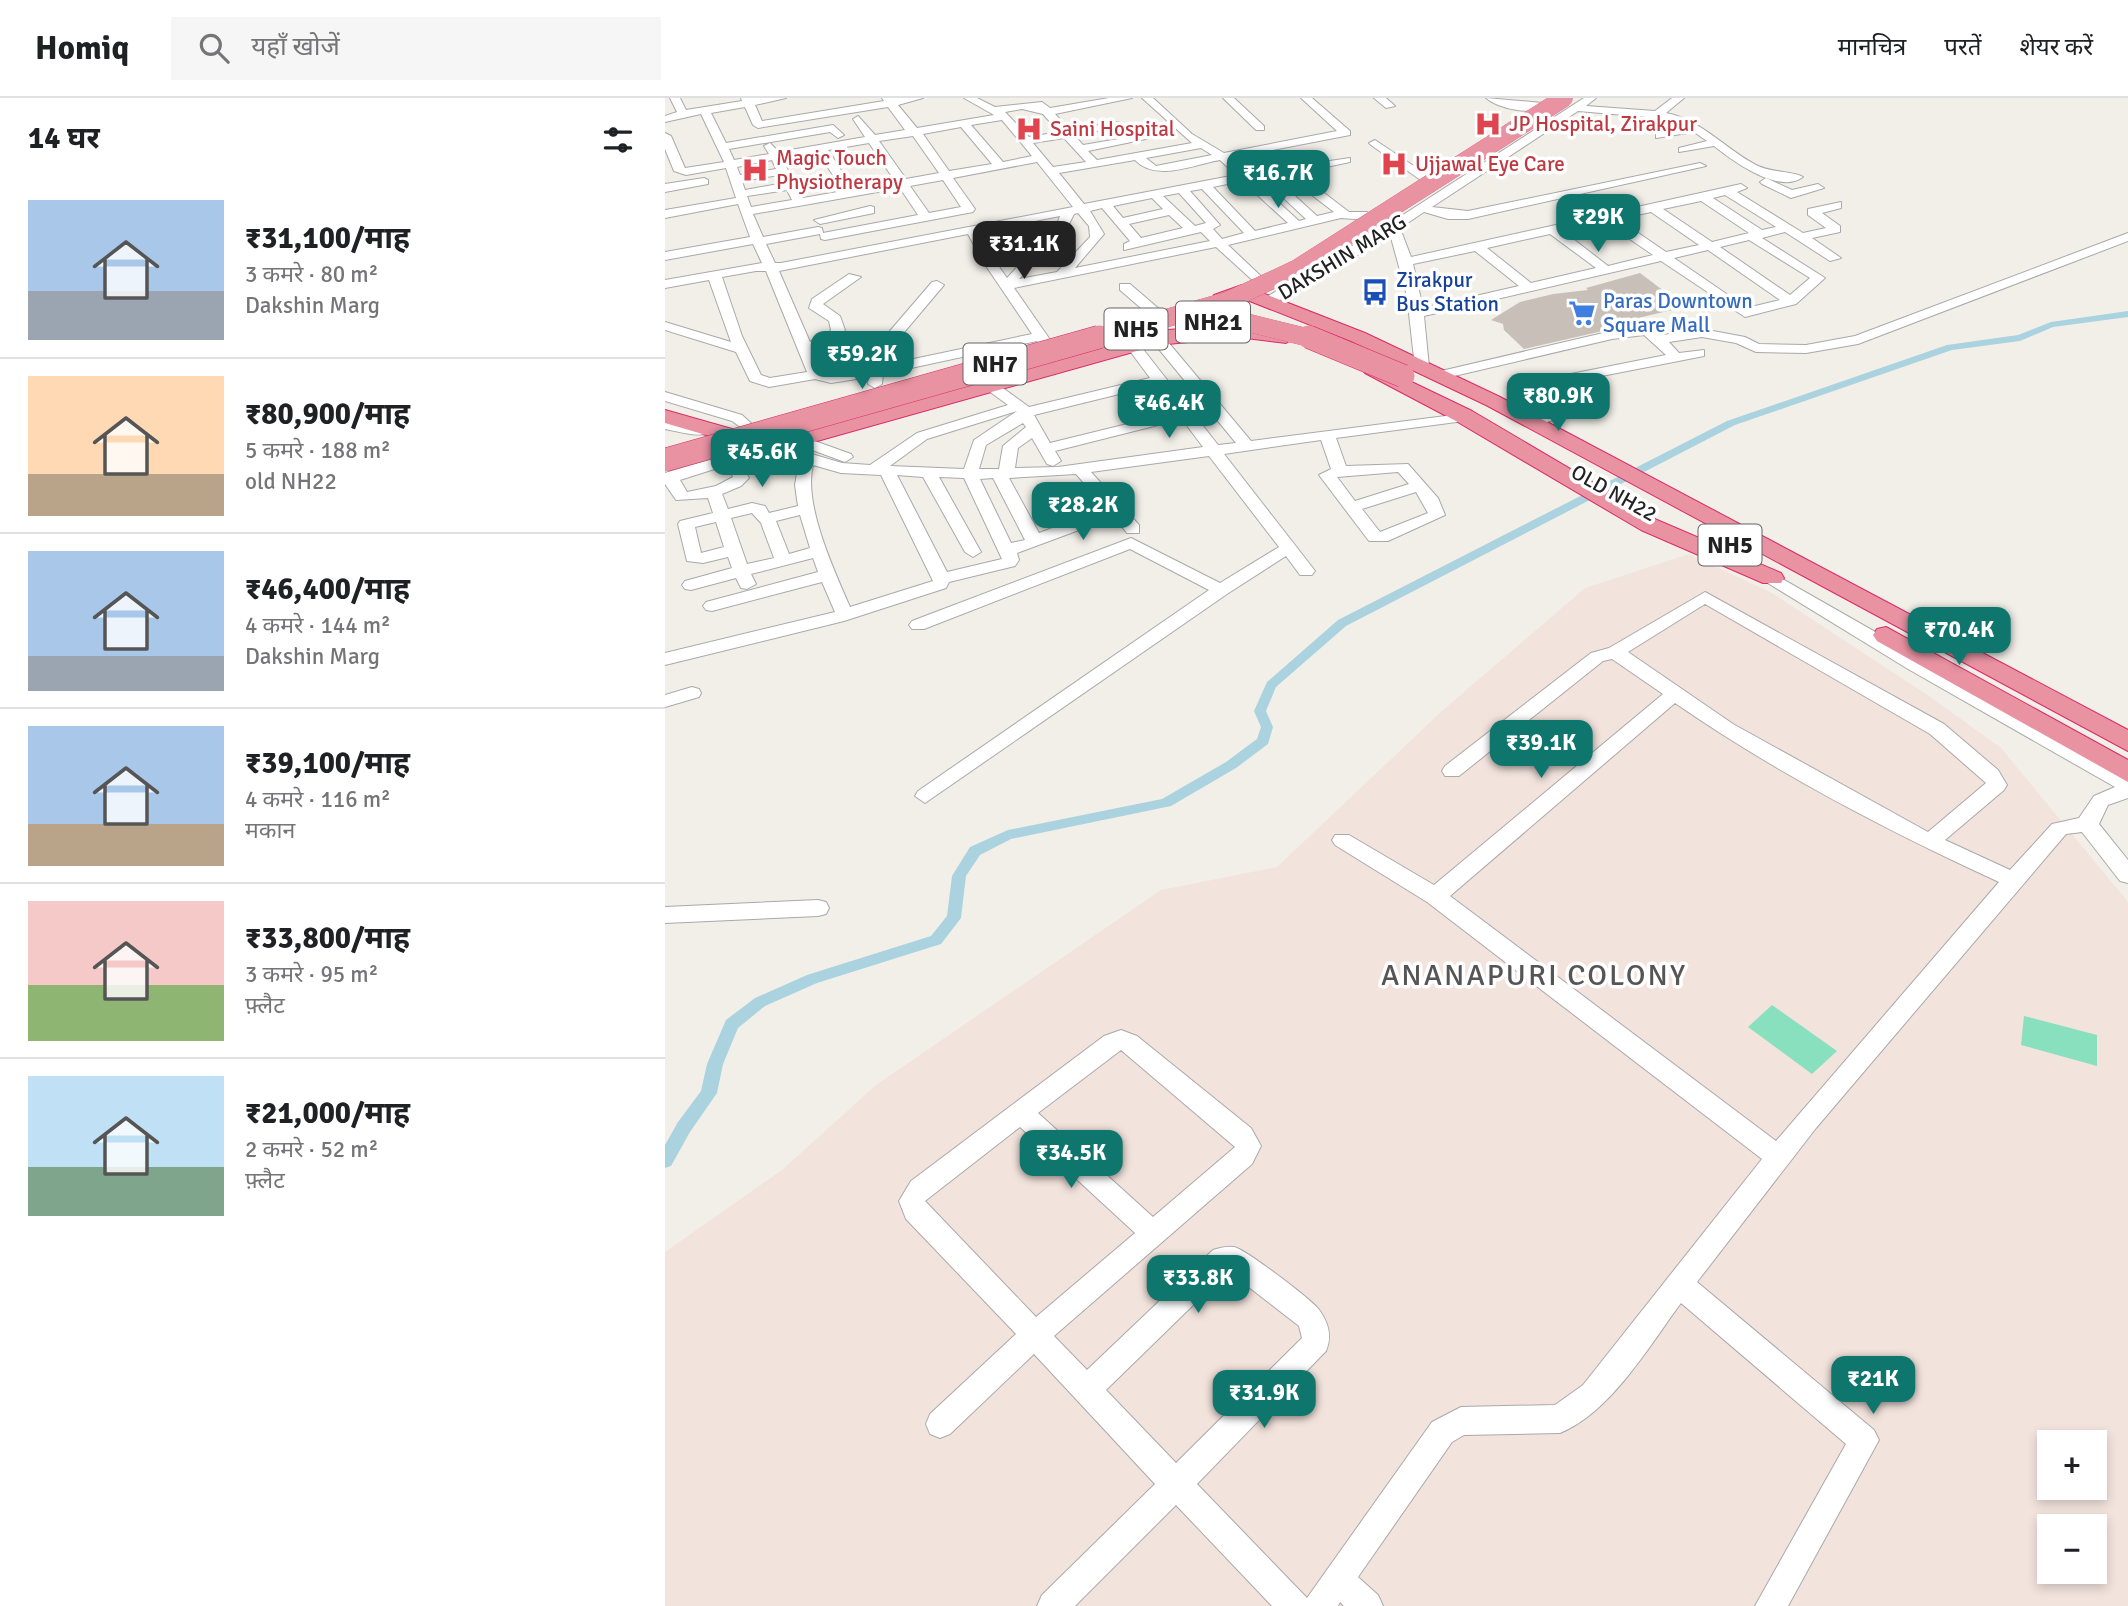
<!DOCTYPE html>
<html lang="hi">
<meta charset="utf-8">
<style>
:root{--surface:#fff;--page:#f6f6f6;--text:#202124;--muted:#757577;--line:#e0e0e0;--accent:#0f766e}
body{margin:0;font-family:Signika,"Noto Sans Devanagari",sans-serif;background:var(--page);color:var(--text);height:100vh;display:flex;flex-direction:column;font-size:26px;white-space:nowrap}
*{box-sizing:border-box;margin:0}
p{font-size:23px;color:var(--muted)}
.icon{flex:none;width:38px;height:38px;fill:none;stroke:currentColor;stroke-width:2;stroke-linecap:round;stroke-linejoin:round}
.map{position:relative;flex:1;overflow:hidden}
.side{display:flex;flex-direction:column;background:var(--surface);width:665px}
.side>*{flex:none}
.controls{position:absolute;left:1372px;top:1332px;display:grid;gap:14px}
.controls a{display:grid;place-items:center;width:70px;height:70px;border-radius:0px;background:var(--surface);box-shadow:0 4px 10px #0003;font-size:35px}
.price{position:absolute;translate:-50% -60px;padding:0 16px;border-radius:14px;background:var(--accent);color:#fff;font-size:23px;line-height:46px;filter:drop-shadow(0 2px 4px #0008)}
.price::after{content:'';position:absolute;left:50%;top:42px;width:21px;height:16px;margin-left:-10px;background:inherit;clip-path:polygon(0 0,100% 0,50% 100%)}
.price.current{background:#222;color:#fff}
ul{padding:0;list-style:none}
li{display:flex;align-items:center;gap:21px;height:175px;padding:0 28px}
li+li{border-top:2px solid var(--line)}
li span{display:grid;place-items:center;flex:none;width:196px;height:140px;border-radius:0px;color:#555}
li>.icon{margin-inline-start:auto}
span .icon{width:84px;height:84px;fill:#fffc;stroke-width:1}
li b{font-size:30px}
h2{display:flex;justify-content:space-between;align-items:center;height:84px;padding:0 28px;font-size:30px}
header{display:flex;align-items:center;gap:42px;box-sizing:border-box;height:98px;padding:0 35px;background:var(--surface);border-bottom:2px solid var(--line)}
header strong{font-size:33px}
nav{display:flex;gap:38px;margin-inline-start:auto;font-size:24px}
.search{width:490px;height:63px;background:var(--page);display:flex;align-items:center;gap:18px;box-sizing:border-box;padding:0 24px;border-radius:0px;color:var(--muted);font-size:26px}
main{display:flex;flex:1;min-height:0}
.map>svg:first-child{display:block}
</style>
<header>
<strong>Homiq</strong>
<div class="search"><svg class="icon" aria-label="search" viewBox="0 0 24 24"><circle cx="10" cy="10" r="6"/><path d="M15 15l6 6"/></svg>यहाँ खोजें</div>
<nav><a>मानचित्र</a><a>परतें</a><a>शेयर करें</a></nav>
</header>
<main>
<section class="side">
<h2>14 घर<svg class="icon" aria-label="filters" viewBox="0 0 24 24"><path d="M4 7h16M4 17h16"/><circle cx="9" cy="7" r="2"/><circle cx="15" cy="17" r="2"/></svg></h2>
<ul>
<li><span style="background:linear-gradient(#a9c7e8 65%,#9aa5b1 0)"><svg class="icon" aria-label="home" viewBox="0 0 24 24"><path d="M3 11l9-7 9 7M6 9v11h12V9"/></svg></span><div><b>₹31,100/माह</b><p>3 कमरे · 80 m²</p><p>Dakshin Marg</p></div></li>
<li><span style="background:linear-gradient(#ffd9b3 70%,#b9a48a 0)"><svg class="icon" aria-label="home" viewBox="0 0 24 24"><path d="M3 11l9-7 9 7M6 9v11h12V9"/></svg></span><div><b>₹80,900/माह</b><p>5 कमरे · 188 m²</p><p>old NH22</p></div></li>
<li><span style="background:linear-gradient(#a9c7e8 75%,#9aa5b1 0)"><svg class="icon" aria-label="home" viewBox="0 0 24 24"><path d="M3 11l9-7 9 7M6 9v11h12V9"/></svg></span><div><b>₹46,400/माह</b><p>4 कमरे · 144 m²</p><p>Dakshin Marg</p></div></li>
<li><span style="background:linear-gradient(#a9c7e8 70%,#b9a48a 0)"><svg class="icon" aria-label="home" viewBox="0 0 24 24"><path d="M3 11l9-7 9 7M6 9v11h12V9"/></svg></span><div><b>₹39,100/माह</b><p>4 कमरे · 116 m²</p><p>मकान</p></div></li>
<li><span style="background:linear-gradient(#f6c9c9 60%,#8fb573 0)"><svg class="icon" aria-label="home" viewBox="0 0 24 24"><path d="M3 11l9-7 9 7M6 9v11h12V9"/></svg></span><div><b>₹33,800/माह</b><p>3 कमरे · 95 m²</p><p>फ़्लैट</p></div></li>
<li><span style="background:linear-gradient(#bfe0f5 65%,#7fa58c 0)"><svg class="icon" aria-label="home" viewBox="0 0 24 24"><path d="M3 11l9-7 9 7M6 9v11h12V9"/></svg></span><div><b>₹21,000/माह</b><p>2 कमरे · 52 m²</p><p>फ़्लैट</p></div></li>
</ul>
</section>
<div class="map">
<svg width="1463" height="1508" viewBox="0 0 1463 1508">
<rect width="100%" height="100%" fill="#f2efe9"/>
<path fill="#f3e3dd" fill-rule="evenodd" d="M1024 456 1107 495 1264 598 1336 650 1463 804V1508H0V1154L117 1072 211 987 496 792 612 769 778 612 920 490ZM1384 1344H1430V1390H1384ZM1384 1428H1430V1474H1384Z"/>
<g fill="#88e0be">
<polygon points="1107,907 1172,953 1147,976 1083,929"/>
<polygon points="1359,918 1432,937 1432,968 1356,947"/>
</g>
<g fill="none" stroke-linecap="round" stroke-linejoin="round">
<polygon fill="#aad3df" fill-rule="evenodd" points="1463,213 1463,219 1388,229 1355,243 1287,252 1070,327 681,528 611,589 601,613 608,629 603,646 571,670 506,708 346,741 315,757 301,778 296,820 276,846 152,885 100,908 73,930 58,966 52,995 25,1034 6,1068 0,1070 0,1047 13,1024 36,993 42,966 61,922 90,900 142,877 266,838 282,818 287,778 305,749 343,732 497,701 561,664 592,641 596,629 589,613 602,584 673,522 1062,323 1282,247 1353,237 1386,224"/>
</g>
<polygon fill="#c7bfb8" points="975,175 1020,209 973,220 977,224 859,251 839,232 838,226 826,222 855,204 888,196 923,192 921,190"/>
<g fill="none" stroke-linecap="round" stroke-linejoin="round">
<defs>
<g id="minor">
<path d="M5 0H15L21 12 77 3 76 0H121L90 7 97 23 219 3 217 0H258L233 7 252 30 329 17 299 0H312L330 9 377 4 385 10 444 0H467L390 16 405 32 454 24 459 27 410 38 418 47 489 35 495 38 423 53 432 62 527 45 477 0H488L527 36 559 55 672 33 636 0H647L685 33V37L566 60 582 75 685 60V64L633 75 684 114H702L708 118 702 122 676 120 563 147 600 182V188L595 189 551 149 349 190 388 246 386 249H376L372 243 218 276 217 286 210 290 203 286 204 279 166 285 150 281 104 289 85 283 71 254 0 232V224L66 244 44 182 0 190V182L97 165 88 146 0 162V154L85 139 73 106 0 120V112L71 100 61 70 21 77 9 73 0 51V35L6 38 20 70 59 64 36 16 0 24V18L12 14ZM80 9 88 27 93 30 223 9 240 32 210 37 193 18 188 21 200 39 114 54 105 45 99 48 104 56 69 62 64 51 165 34 173 40 179 37 168 27 61 45 46 15ZM357 11 378 16 394 34 364 39 340 14ZM337 22 367 58 338 64 306 27ZM296 29 327 66 284 73 258 36ZM248 38 274 75 241 81 214 43ZM399 40 421 64 388 69 368 45ZM204 45 230 83 188 91 163 52ZM536 50 547 57 491 68 481 60ZM153 54 178 93 138 100 117 61ZM107 62 111 71 75 77 72 69ZM470 62C491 84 528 67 555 62L571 77 419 106 394 75ZM372 64 408 109 116 165H110L101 146 155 136 156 141 160 142 308 114 310 111 288 80ZM618 75 669 114 652 118 607 77ZM114 77 119 85 80 92 77 83ZM596 79 641 121 634 123 588 81ZM278 82 296 109 264 115 245 88ZM577 83 623 125 590 133 548 89ZM235 90 253 117 158 135 157 130 153 129 98 139 88 116ZM537 91 579 135 557 141 548 131 555 127 525 93ZM122 92 127 102 86 109 82 98ZM514 95 541 125 530 128 498 98ZM487 100 498 111 458 120 448 108ZM437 110 465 143 459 146V152L536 134 545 143 410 170 439 136 425 113ZM413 115 424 128 425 139 392 174 354 181 402 130 409 116ZM504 117 518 130 476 140 464 126ZM395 118 392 126 342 180 330 163 357 139H373L379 135C360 120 340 141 325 154L314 134ZM303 136 317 162 367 236 220 267 230 245 279 187 272 183 267 184 219 240 205 270 166 277 156 274 148 253 171 244 180 232 175 218 158 206 196 179 184 176 147 201 144 210 164 223 166 232 161 238 145 244 114 173ZM91 173H101L142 274 105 280 96 277 77 238 57 179Z"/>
<polygon points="558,0 569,0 599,28 599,32 591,32"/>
<polygon points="709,0 721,0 730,8 721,10"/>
<path d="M821 0 878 5 883 8C868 18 834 11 821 0Z"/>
<path d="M919 0H931L921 8 990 13 1007 0H1019L1001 15C1037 22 1060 51 1091 67 1106 75 1130 73 1138 79 1114 97 1068 63 1049 48L1014 54V50L1042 43 1029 34 991 40V36L1021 29 994 20 913 13 767 109 803 113 1035 65 1041 68 803 121H783L759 114 735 130 746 159 1076 86 1082 90 1072 94 1138 135 1161 130 1143 117V111L1176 104V110L1157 115 1175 128V134L1147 140 1176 160 1165 163 1120 134 1097 140 1160 180 1131 206 1080 219 996 163 759 218 764 269 757 273 750 269 742 198 725 136 647 186 607 206 595 203 724 126ZM1060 97 1111 129 1097 132 1048 100ZM1036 103 1084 135 1047 144 998 111ZM986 114 1034 147 1001 154 953 121ZM940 124 988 157 943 168 898 133ZM885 136 931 170 866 185 822 150ZM1084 142 1145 180 1125 197 1055 149ZM1043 152 1115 202 1082 210 1009 160ZM810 153 854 188 758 210 748 166Z"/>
<polygon points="710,42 765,79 765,83 757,83 706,47 704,45"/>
<polygon points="39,80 43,82 43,86 0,94 0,86"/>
<polygon points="1101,80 1127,92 1153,86 1159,90 1126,100 1097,86 1095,84"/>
<polygon points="205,108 209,109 209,115 155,126 149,122"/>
<polygon points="1463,135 1463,143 1193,246 1141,255 1091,254 1071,245 1037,239 1004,244 1014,255 1039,252 1039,258 906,284 899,280 906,276 1001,257 979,237 947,241 772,282 765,278 772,274 947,233 979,229 993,232 998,237 1037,231 1080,239 1094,246 1141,247 1190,238"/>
<polygon points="455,186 465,186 501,217 501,223 491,223 455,192"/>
<path d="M493 237 498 238 586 343 804 315 807 318 799 323 671 340 681 368 743 366 773 400 780 417 723 443H704L654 377 666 371 656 342 559 356 647 469 650 473 647 477H635L621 458 562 496 260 705 250 698 253 693 544 492 465 451 259 531H247L244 527 247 523 466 440 555 485 614 449 544 358 426 374 474 427V435H462L449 419 352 455 354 462 350 468 284 484 281 490 179 523 0 567V555L170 514 157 484 47 513 41 512 38 508 41 504 153 474 148 460 86 476 91 486 82 491 76 490 71 480 26 492 20 491 17 487 20 483 67 470 63 459 38 465 22 463 13 426 15 423 48 415 43 400 11 402 0 386V375L106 344 177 365 205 367 252 335 343 307 321 291V285H331L364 309 485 280 462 249 469 245 474 246 553 347 571 345 488 244 486 241ZM491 287 511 314 385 345 369 317ZM352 313 309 342 299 371 225 368 262 341ZM517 321 538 349 393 369 350 370 353 350 367 340 382 366 388 368 396 363 390 353ZM358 325 361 329 338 348 334 371H314L321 347ZM106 354 134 362 130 387 133 408 104 415 100 408 87 405 63 411 57 396 76 388 84 380 75 363ZM62 367 68 379 51 388 22 394 15 382ZM148 367 176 375 216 377 268 483 185 509C169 472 138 406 148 367ZM733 374 744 386 690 403 672 379ZM411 376 441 410 374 435 344 380ZM232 377 258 379 300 454 308 459 316 454 274 379 299 380 337 461 282 474ZM328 380 360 442 346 445 315 381ZM751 394 763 415 715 434 697 411ZM87 415 96 425 109 460 82 466 66 420ZM135 417 145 450 124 456 111 423ZM51 424 59 449 36 455 30 429Z"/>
<polygon points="0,294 77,317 89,328 81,333 67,323 0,303"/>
<polygon points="907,307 912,308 912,314 867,329 859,324"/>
<path d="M0 321C12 324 47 326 53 331 39 342 16 334 0 331Z"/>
<polygon points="133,337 186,356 188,359 180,364 128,345 128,339"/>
<path d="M1107 475 1463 678V700L1443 707 1434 726 1463 762V785L1455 783 1417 734 1401 736 1151 1030 1032 1184 1209 1332 1214 1342 1123 1508H1090L1181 1346 1016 1205C984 1248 946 1314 895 1335L799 1337 787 1344 693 1479 713 1497 718 1508H679L675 1504 673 1508H607L511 1407 410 1508H372L377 1497 490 1386 369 1256 285 1336 275 1340 265 1336 261 1326 265 1316 351 1236 241 1121 234 1103 246 1083 439 938 456 932 472 938 586 1030 596 1048 587 1066 389 1238 422 1272 548 1152C555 1150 561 1148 569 1149 580 1151 649 1203 655 1213 664 1226 667 1239 661 1253L532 1386 642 1500 767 1324 796 1309 890 1307 918 1287 1097 1061 762 804 670 747 667 742 670 737H684L769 787 998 596 947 561 938 563 794 678H780L777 673 780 668 926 555 944 550 1040 494 1279 626 1333 672 1342 687 1339 692 1280 742 1345 772 1387 726 1414 720 1429 698 1450 689 1243 571 1101 484 1098 480ZM1040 506 1265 636 1321 685 1263 734 1068 626 963 554ZM1010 605C1111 675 1223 733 1334 784L1111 1043 785 798ZM456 952 570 1049 488 1119 373 1015ZM355 1029 470 1135 371 1219 260 1103ZM563 1173 634 1228 637 1240 511 1365 441 1292Z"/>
<polygon points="27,589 34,591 36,595 34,599 0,609 0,597"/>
<polygon points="153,802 161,804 164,810 161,816 153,818 0,825 0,809"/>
</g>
<g id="highway">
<polygon points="577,187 700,235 835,299 1463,632 1463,653 821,307 686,243 577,200 556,207 547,201 549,197"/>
<polygon points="557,228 589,228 628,235 631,239 621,245 573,239 493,247 106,356 0,325 0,312 106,342 503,232"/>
<polygon points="707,265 807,313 992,422 1116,475 1119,480 1116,485 1098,485 976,432 791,323 700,275 697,271 700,267"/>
<polygon points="1221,529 1463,662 1463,684 1212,543 1208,537 1212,531"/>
</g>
</defs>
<use href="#minor" stroke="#a9a9a9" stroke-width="2"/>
<use href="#highway" stroke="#dc2a67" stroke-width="2"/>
<use href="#minor" fill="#fff" fill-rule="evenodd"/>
<use href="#highway" fill="#e892a2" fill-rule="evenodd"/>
<defs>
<g id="highway-bridge-far1">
<polyline points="527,226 580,224 649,241"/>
<polyline points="428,241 562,203 631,171 899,0"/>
</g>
<g id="highway-bridge">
<polyline points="644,239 738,278"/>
<polyline points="0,362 434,239"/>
</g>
</defs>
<use href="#highway-bridge-far1" stroke="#dc2a67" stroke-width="18" stroke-linecap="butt"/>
<use href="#highway-bridge" stroke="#dc2a67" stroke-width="24" stroke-linecap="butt"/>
<use href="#highway-bridge-far1" stroke="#e892a2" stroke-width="18"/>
<use href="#highway-bridge" stroke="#e892a2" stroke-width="23"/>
</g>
<defs>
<symbol id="hospital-bare" viewBox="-9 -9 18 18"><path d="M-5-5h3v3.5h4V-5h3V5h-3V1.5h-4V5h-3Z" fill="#e0444e" stroke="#fff" stroke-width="2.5" paint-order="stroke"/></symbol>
<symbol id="bus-bare" viewBox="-9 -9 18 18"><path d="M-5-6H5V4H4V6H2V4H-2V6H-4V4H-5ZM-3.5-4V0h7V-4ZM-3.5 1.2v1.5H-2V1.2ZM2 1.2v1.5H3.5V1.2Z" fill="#1a4fb4" stroke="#fff" stroke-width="2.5" paint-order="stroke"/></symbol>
<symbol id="supermarket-bare" viewBox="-9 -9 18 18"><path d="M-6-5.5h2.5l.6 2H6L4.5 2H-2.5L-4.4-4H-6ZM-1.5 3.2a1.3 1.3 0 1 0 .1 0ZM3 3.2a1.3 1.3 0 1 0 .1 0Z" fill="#3f7fe0" stroke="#fff" stroke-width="2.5" paint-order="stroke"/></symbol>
</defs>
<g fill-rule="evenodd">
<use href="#hospital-bare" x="804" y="7" width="38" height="38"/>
<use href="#hospital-bare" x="345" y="12" width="38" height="38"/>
<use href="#hospital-bare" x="710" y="47" width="38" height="38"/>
<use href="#hospital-bare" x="71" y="53" width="38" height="38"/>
<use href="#bus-bare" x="691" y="175" width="38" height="38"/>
<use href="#supermarket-bare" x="898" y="196" width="38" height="38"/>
</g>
<g text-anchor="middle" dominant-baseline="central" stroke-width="7" stroke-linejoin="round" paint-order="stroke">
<g font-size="21" fill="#be3a42" stroke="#fff" text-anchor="start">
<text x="844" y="26">JP Hospital, Zirakpur</text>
<text x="385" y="31">Saini Hospital</text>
<text x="111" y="60">Magic Touch<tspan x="111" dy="24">Physiotherapy</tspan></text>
<text x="750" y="66">Ujjawal Eye Care</text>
</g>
<g font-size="21" fill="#222" stroke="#fff">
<text transform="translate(677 159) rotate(-31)">DAKSHIN MARG</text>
<text transform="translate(949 395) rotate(29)">OLD NH22</text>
</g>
<g font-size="21" fill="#164399" stroke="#fff" text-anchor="start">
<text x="731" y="182">Zirakpur<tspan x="731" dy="24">Bus Station</tspan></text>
</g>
<g font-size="21" fill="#366cbe" stroke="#fff" text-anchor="start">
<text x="938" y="203">Paras Downtown<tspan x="938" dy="24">Square Mall</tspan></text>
</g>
<g fill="#fff" stroke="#646464" stroke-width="2">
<rect x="511" y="203.5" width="74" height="41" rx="5"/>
<rect x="439.5" y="210.5" width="63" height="41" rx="5"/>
<rect x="298.5" y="245.5" width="63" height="41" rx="5"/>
<rect x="1033.5" y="426.5" width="63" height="41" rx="5"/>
</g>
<g font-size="24" font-weight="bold" fill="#222">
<text x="548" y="224">NH21</text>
<text x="471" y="231">NH5</text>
<text x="330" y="266">NH7</text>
<text x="1065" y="447">NH5</text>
</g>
<g font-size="30" letter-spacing="2" fill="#555" stroke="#fff">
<text x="869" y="877">ANANAPURI COLONY</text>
</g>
</g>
</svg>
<div class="controls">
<a>+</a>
<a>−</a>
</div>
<b class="price" style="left:613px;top:112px">₹16.7K</b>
<b class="price" style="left:933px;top:156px">₹29K</b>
<b class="price current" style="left:359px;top:183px">₹31.1K</b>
<b class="price" style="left:197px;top:293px">₹59.2K</b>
<b class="price" style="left:893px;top:335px">₹80.9K</b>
<b class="price" style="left:504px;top:342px">₹46.4K</b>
<b class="price" style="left:97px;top:391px">₹45.6K</b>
<b class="price" style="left:418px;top:444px">₹28.2K</b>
<b class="price" style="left:1294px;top:569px">₹70.4K</b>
<b class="price" style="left:876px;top:682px">₹39.1K</b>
<b class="price" style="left:406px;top:1092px">₹34.5K</b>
<b class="price" style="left:533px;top:1217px">₹33.8K</b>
<b class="price" style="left:1208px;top:1318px">₹21K</b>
<b class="price" style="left:599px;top:1332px">₹31.9K</b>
</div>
</main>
